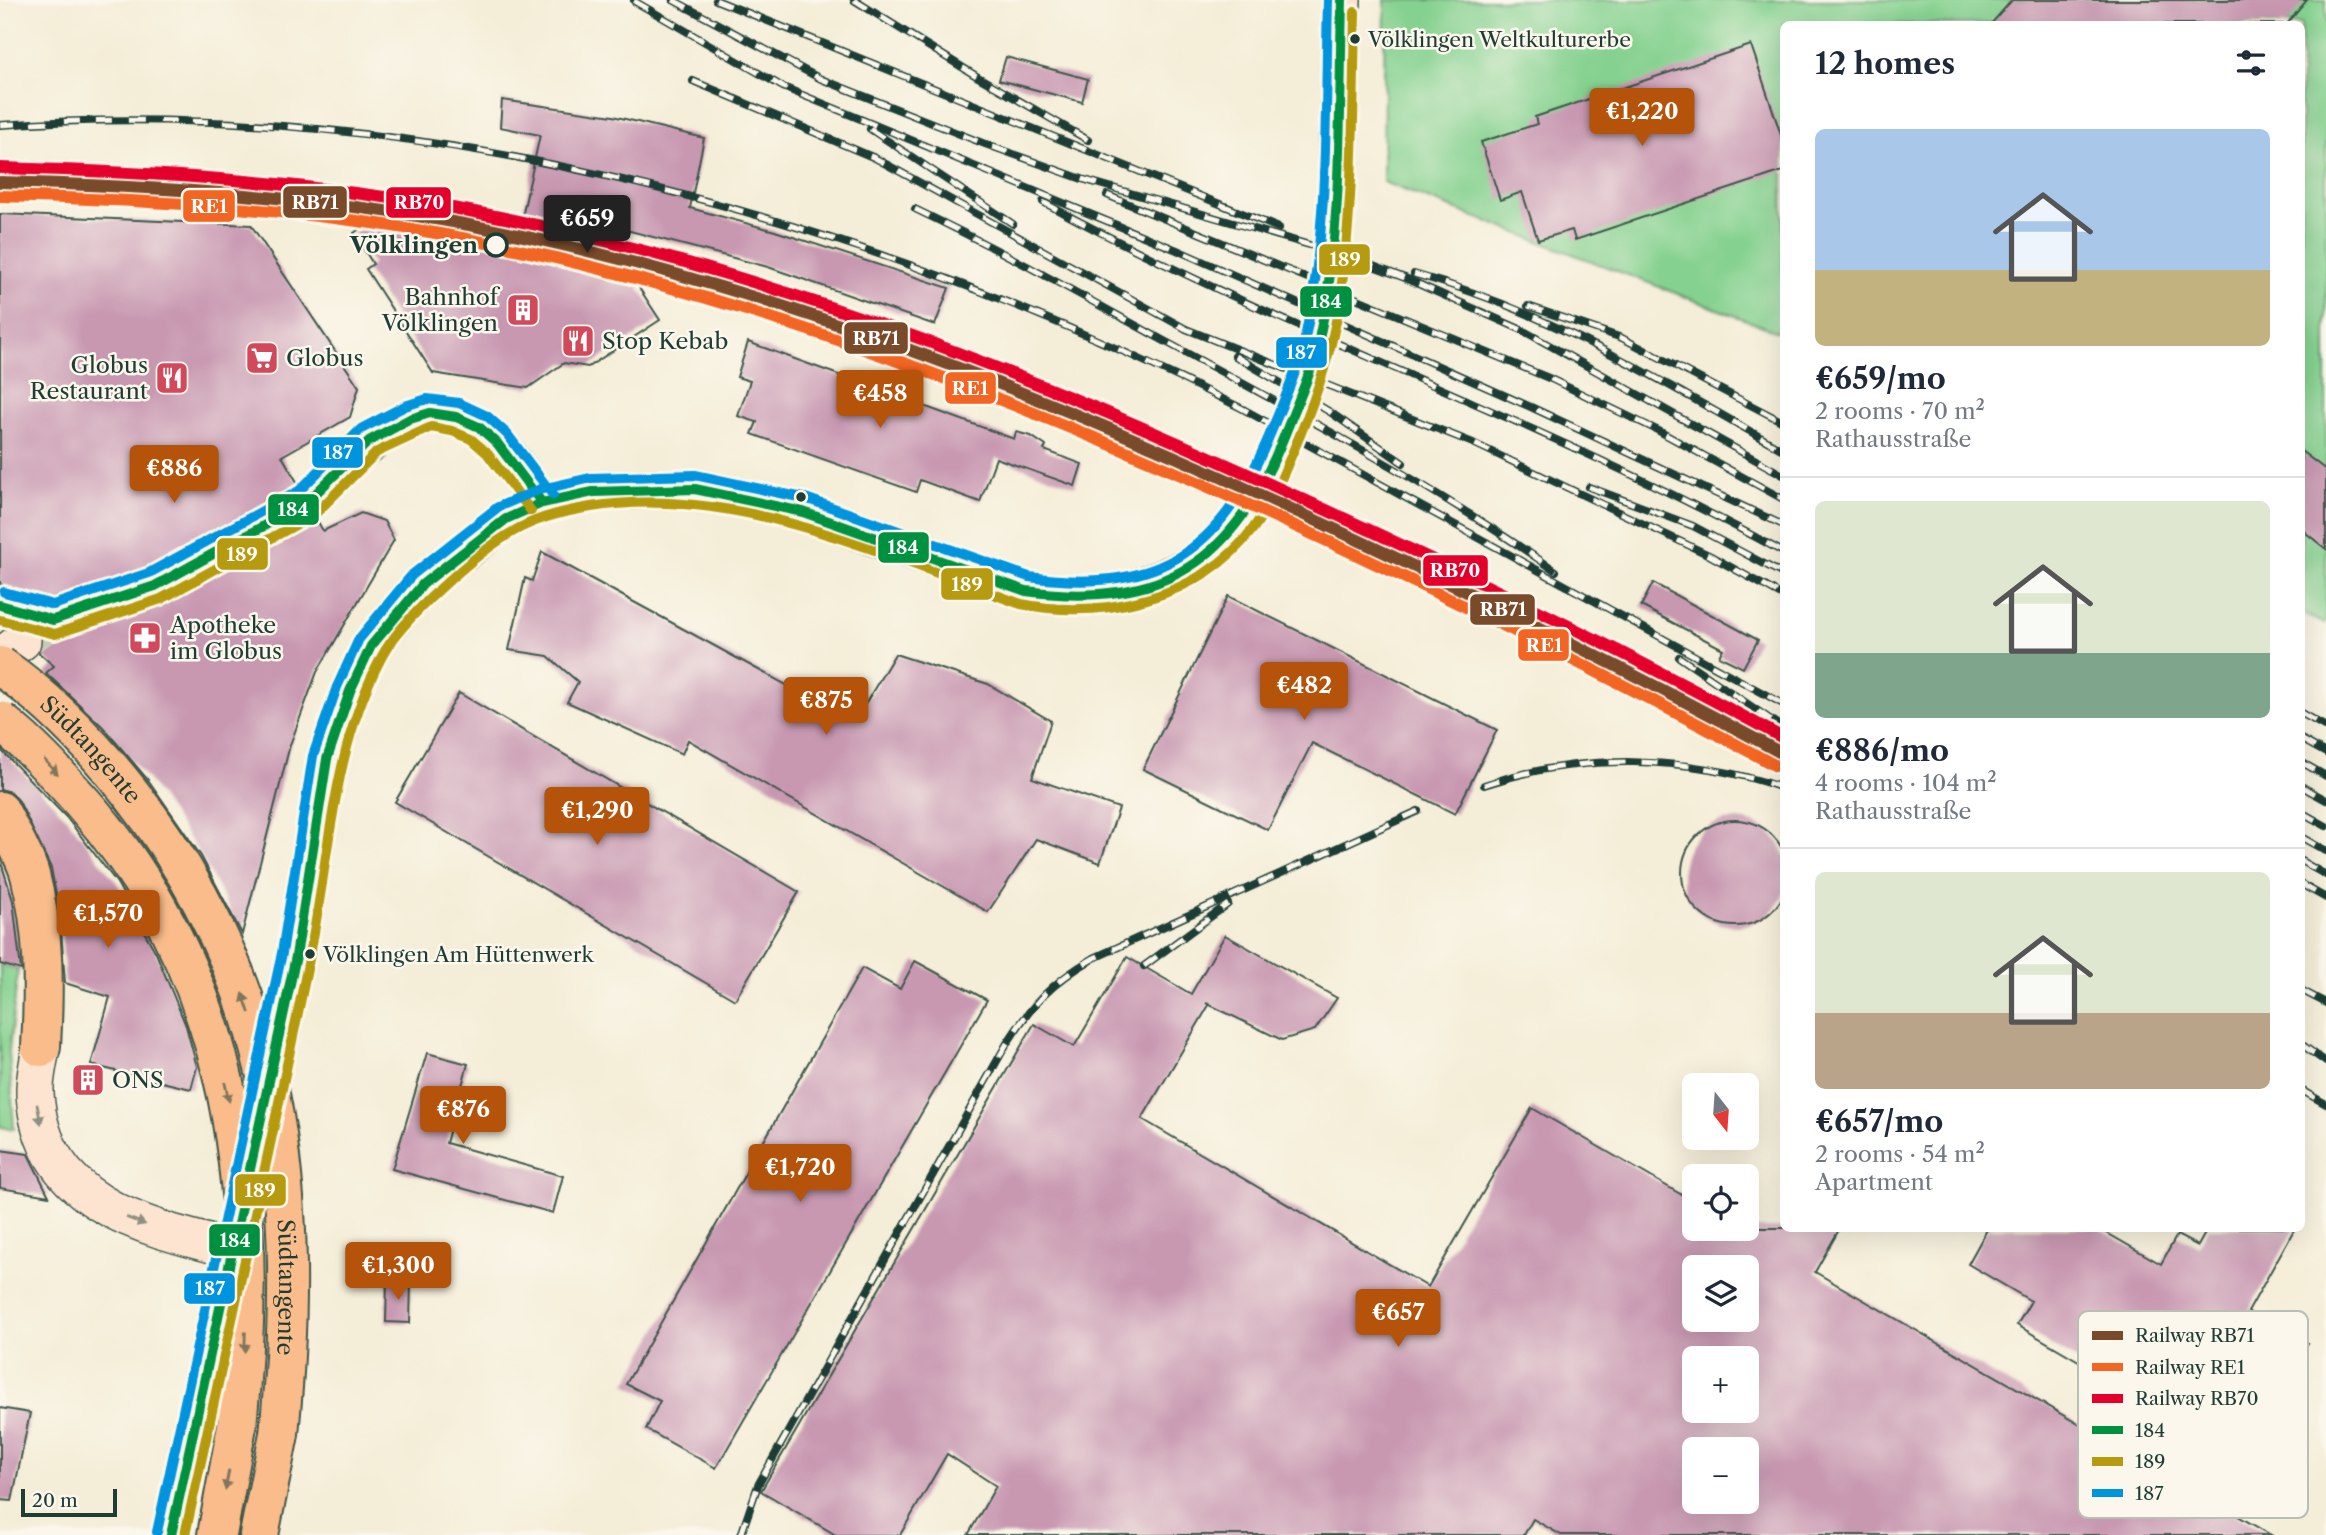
<!DOCTYPE html>
<meta charset="utf-8">
<style>
:root{--surface:#fff;--page:#f6f6f7;--text:#1f2937;--muted:#747a83;--line:#e0e1e3;--accent:#b45309}
body{margin:0;font-family:"Libre Caslon Text",serif;background:var(--page);color:var(--text);height:100vh;display:flex;flex-direction:column;font-size:26px;white-space:nowrap}
*{box-sizing:border-box;margin:0}
p{font-size:23px;color:var(--muted)}
.icon{flex:none;width:38px;height:38px;fill:none;stroke:currentColor;stroke-width:2;stroke-linecap:round;stroke-linejoin:round}
.map{position:relative;flex:1;overflow:hidden}
.side{position:absolute;left:1780px;top:21px;width:525px;height:1211px;display:flex;flex-direction:column;background:var(--surface);border-radius:10px;box-shadow:0 7px 28px #0002}
.side>*{flex:none}
.needle{width:46px;rotate:163deg}
.tools{position:absolute;left:1682px;top:1073px;display:grid;gap:14px}
.tools a{display:grid;place-items:center;width:77px;height:77px;border-radius:10px;background:var(--surface);box-shadow:0 7px 28px #0002;font-size:35px}
.scale{position:absolute;left:21px;bottom:18px;width:96px;box-sizing:border-box;padding-left:7px;border:4px solid #1f3d34;border-top:0;font-size:19px;line-height:24px;white-space:nowrap;color:#1f3d34;-webkit-text-stroke:5px #fbf7ec;paint-order:stroke}
.price{position:absolute;translate:-50% -60px;padding:0 16px;border-radius:7px;background:var(--accent);color:#fff;font-size:23px;line-height:46px;filter:drop-shadow(0 2px 4px #0008)}
.price::after{content:'';position:absolute;left:50%;top:42px;width:21px;height:16px;margin-left:-10px;background:inherit;clip-path:polygon(0 0,100% 0,50% 100%)}
.price.selected{background:#222;color:#fff}
ul{padding:0;list-style:none}
li{display:grid;align-content:center;gap:14px;height:371px;padding:0 35px}
li+li{border-top:2px solid var(--line)}
li span{display:grid;place-items:center;height:217px;border-radius:10px;color:#555}
li>.icon{margin-inline-start:auto}
span .icon{width:126px;height:126px;fill:#fffc;stroke-width:1}
li b{font-size:30px}
h2{display:flex;justify-content:space-between;align-items:center;height:84px;padding:0 35px;font-size:30px}
.map>svg:first-child{display:block}
</style>
<div class="map">
<svg width="2326" height="1535" viewBox="0 0 2326 1535">
<rect width="100%" height="100%" fill="#fbf7ec"/>
<filter id="ink" filterUnits="userSpaceOnUse"><feTurbulence type="fractalNoise" baseFrequency=".0143" numOctaves="2"/><feDisplacementMap in="SourceGraphic" scale="14" xChannelSelector="R" yChannelSelector="G"/><feConvolveMatrix kernelMatrix="1 2 1 2 8 2 1 2 1" color-interpolation-filters="sRGB"/></filter>
<filter id="wash" filterUnits="userSpaceOnUse"><feTurbulence type="fractalNoise" baseFrequency=".00686" numOctaves="4" result="noise"/><feDisplacementMap in="SourceGraphic" scale="28" xChannelSelector="R" yChannelSelector="G"/><feGaussianBlur stdDeviation="1.57" result="paint"/><feColorMatrix in="noise" values="0 0 0 0 0 0 0 0 0 0 0 0 0 0 0 0 0 1.4 0 .05"/><feComposite in="paint" operator="in"/></filter>
<g filter="url(#wash)">
<rect width="100%" height="100%" fill="#f4edd7"/>
<g fill="#85d18f" stroke="#528762" stroke-width="2">
<polygon points="1385,0 2326,0 2326,621 2324,624 2301,612 2301,24 1783,24 1783,334 1383,182"/>
<polygon points="0,964 18,969 9,1051 14,1129 0,1127"/>
</g>
<g id="blocks">
<g fill="#c898b1" fill-rule="evenodd">
<polygon points="2012,0 2307,0 2287,24 1991,24"/>
<polygon points="1751,45 1783,141 1783,171 1575,240 1572,230 1538,240 1522,192 1500,200 1481,142 1537,124 1535,117"/>
<polygon points="1006,57 1088,79 1082,102 999,80"/>
<polygon points="502,100 613,116 704,138 690,208 775,231 949,288 935,325 768,267 596,222 660,320 588,367 564,363 528,388 433,373 366,269 373,264 354,233 368,223 515,249 540,135 500,127"/>
<polygon points="0,214 251,225 359,387 350,417 282,456 297,482 287,496 287,507 292,516 301,522 317,520 323,531 361,513 384,521 394,540 317,672 290,745 242,934 201,856 149,781 103,727 46,673 54,666 39,653 43,639 39,629 31,622 19,620 25,606 22,596 13,588 0,584"/>
<polygon points="748,342 1014,439 1016,432 1031,436 1046,446 1044,450 1082,464 1075,486 996,458 980,502 920,480 916,492 752,434 757,422 738,416 750,381 737,377"/>
<polygon points="2301,451 2326,470 2326,549 2301,529"/>
<polygon points="542,552 834,711 842,700 861,711 895,654 988,684 1051,721 1032,778 1119,808 1100,863 1036,839 988,912 688,740 682,754 567,702 578,682 548,656 509,650 525,578 532,581"/>
<polygon points="1653,583 1758,640 1743,668 1719,656 1723,649 1641,606"/>
<polygon points="1228,596 1497,730 1455,814 1312,743 1268,830 1143,769"/>
<polygon points="459,693 799,892 735,1000 395,802"/>
<polygon points="0,749 66,817 117,883 156,953 186,1026 197,1067 191,1089 91,1065 110,997 65,983 60,915 51,868 19,801 11,792 0,789"/>
<circle cx="1735" cy="873" r="53"/>
<polygon points="0,859 13,901 21,970 0,964"/>
<path d="M1225 935 1337 998 1315 1030 1282 1040 1206 1003 1209 1005 1142 1119 1428 1287 1532 1108 1694 1202V1228H1840L1815 1272 2271 1535H1561L1533 1519 1524 1535H968L996 1486 947 1454 900 1535H836L761 1491 1034 1024 1074 1047 1127 957 1191 994ZM1694 1267H1746V1320H1694ZM1694 1358H1746V1410H1694ZM1694 1449H1746V1502H1694Z"/>
<polygon points="915,961 987,1000 716,1468 646,1429 660,1401 626,1384 862,968 900,989"/>
<polygon points="427,1053 468,1064 446,1143 563,1176 553,1213 392,1169"/>
<polygon points="0,1150 28,1154 49,1196 0,1188"/>
<polygon points="1988,1228 2098,1228 2161,1264 2177,1235 2198,1246 2208,1228 2295,1228 2248,1312 2308,1343 2255,1430 2103,1343 2089,1367 2017,1325 2031,1301 1968,1264"/>
<polygon points="387,1280 411,1281 410,1323 386,1322"/>
<polygon points="0,1408 30,1413 12,1501 0,1500"/>
</g>
</g>
</g>
<g filter="url(#ink)">
<use href="#blocks" fill-opacity="0" stroke="#3f574c" stroke-width="2"/>
<g fill="none" stroke-linecap="round" stroke-linejoin="round">
<g stroke="#c9cab6" stroke-width="37" stroke-dasharray="37 18" stroke-linecap="butt">
<path d="M1244 518C1273 461 1305 403 1318 340 1331 281 1332 219 1337 159"/>
<polyline points="22,641 53,620 155,586 307,502"/>
</g>
<defs>
<g id="secondary">
<polyline points="1337,159 1342,0"/>
<path d="M307 502C357 453 427 371 496 442 514 460 527 483 542 503"/>
<polyline points="0,605 4,607"/>
<polyline points="0,657 22,641"/>
<path d="M41 1047C39 1062 34 1079 35 1094 42 1204 144 1227 232 1249"/>
<path d="M171 1535 296 956 327 759 350 691 371 646 423 584 506 519 542 503 593 492 668 489H695L803 512 1026 591C1106 606 1192 583 1244 518"/>
</g>
<g id="primary">
<path d="M0 811C10 832 24 853 30 875 45 932 44 989 41 1047"/>
<polyline points="217,1535 237,1426"/>
<polyline points="259,1535 279,1434"/>
</g>
</defs>
<use href="#secondary" stroke="#3f574c" stroke-width="40"/>
<use href="#primary" stroke="#3f574c" stroke-width="42"/>
<use href="#secondary" stroke="#fde4d0" stroke-width="37"/>
<use href="#primary" stroke="#f9bc8a" stroke-width="38"/>
<defs>
<g id="rail">
<polyline points="673,0 821,79 985,144 1082,179 1344,255 1405,278 1522,330 1783,475"/>
<polyline points="716,0 1279,228"/>
<polyline points="854,0 978,77 1088,140"/>
<polyline points="634,1 783,87 1177,250 1533,408 1783,525"/>
<polyline points="693,81 875,158 1186,329 1473,443 1709,555 1783,596"/>
<path d="M0 125C423 94 866 218 1241 408L1783 704"/>
<polyline points="870,129 1013,224"/>
<polyline points="1107,195 1551,379 1657,430 1783,499"/>
<path d="M1043 202C1283 333 1544 420 1783 552"/>
<path d="M915 209C1001 250 1084 297 1168 343 1300 414 1432 485 1556 571"/>
<path d="M1414 274C1547 310 1665 383 1783 450"/>
<polyline points="1528,306 1622,338 1783,422"/>
<polyline points="1235,356 1330,412 1403,463"/>
<polyline points="1589,487 1693,526 1783,574"/>
<polyline points="1679,657 1783,728"/>
<polyline points="2301,713 2326,727"/>
<polyline points="2301,739 2326,753"/>
<polyline points="2301,762 2326,776"/>
<path d="M1484 785C1578 753 1688 755 1783 788"/>
<polyline points="2301,786 2326,800"/>
<polyline points="2301,812 2326,826"/>
<polyline points="2301,837 2326,851"/>
<polyline points="2301,861 2326,875"/>
<polyline points="2301,884 2326,898"/>
<polyline points="1144,966 1228,904"/>
<polyline points="2301,990 2326,1003"/>
<polyline points="2301,1044 2326,1062"/>
<polyline points="2301,1090 2326,1104"/>
<path d="M741 1535 758 1485 1006 1045C1032 1004 1051 983 1094 958L1418 811"/>
</g>
</defs>
<use href="#rail" stroke="#1f3d34" stroke-width="8"/>
<use href="#rail" stroke="#fbf7ec" stroke-width="5" stroke-dasharray="16" stroke-linecap="butt"/>
<defs>
<g id="primary-bridge">
<path id="s1" d="M0 666C51 701 94 747 132 795 283 988 302 1198 279 1434"/>
<path d="M0 721C31 745 57 774 83 803 239 980 260 1201 237 1426"/>
</g>
</defs>
<use href="#primary-bridge" stroke="#3f574c" stroke-width="42" stroke-linecap="butt"/>
<use href="#primary-bridge" stroke="#f9bc8a" stroke-width="38"/>
<defs>
<g id="bus-1">
<polyline points="0,605 53,620 155,586 307,502 369,441 410,419 430,413 456,417 479,427 497,443 542,503"/>
<path d="M171 1535 296 956 327 759 350 691 371 646 423 584 506 519 542 503 593 492 695 489 803 512 1026 591C1165 609 1234 562 1285 434 1297 403 1312 372 1319 339 1343 229 1339 113 1342 0"/>
</g>
<g id="bus-2">
<polyline points="0,620 55,634 161,599 315,514 377,452 431,427 452,431 471,439 487,453 531,511"/>
<path d="M185 1535C226 1345 269 1155 308 964 330 860 330 755 381 658 401 619 476 553 514 531 538 517 565 511 591 507 735 483 888 557 1021 604 1103 620 1199 599 1252 530 1273 502 1286 468 1300 435 1318 392 1332 350 1339 304 1354 207 1353 109 1355 12"/>
</g>
<g id="bus-3">
<polyline points="4,592 53,605 149,573 299,491 361,429 405,406 427,399 459,403 487,416 507,434 553,495"/>
<path d="M157 1532 282 953 313 756 337 687 359 639 412 575 498 507 538 490 591 478 695 475 808 499 1029 577C1164 595 1224 548 1273 427 1285 398 1298 369 1305 338 1329 228 1325 112 1328 0"/>
</g>
</defs>
<use href="#bus-1" stroke="#fbf7ec" stroke-width="16"/>
<use href="#bus-2" stroke="#fbf7ec" stroke-width="16"/>
<use href="#bus-3" stroke="#fbf7ec" stroke-width="16"/>
<use href="#bus-1" stroke="#009140" stroke-width="10"/>
<use href="#bus-2" stroke="#b69a10" stroke-width="10"/>
<use href="#bus-3" stroke="#0094de" stroke-width="10"/>
<defs>
<path id="rail-1" d="M0 182C155 186 311 196 464 224 754 279 1031 389 1298 512 1462 588 1624 667 1783 754"/>
<path id="rail-2" d="M0 196C155 200 310 209 462 238 751 294 1027 403 1293 525 1457 601 1618 680 1776 766"/>
<path id="rail-3" d="M0 168C156 172 311 182 464 210 754 264 1031 374 1298 497 1462 572 1625 651 1783 738"/>
</defs>
<use href="#rail-1" stroke="#fbf7ec" stroke-width="18"/>
<use href="#rail-2" stroke="#fbf7ec" stroke-width="18"/>
<use href="#rail-3" stroke="#fbf7ec" stroke-width="18"/>
<use href="#rail-1" stroke="#7a4b2a" stroke-width="12"/>
<use href="#rail-2" stroke="#f26522" stroke-width="12"/>
<use href="#rail-3" stroke="#e4002b" stroke-width="12"/>
</g>
<defs><path id="oneway-solid" d="M-6-.8H1V-3.2L6.5 0L1 3.2V.8H-6Z" transform="scale(1.75)"/></defs>
<g fill="#81765b">
<use href="#oneway-solid" transform="translate(51 767) rotate(47)"/>
<use href="#oneway-solid" transform="translate(246 1003) rotate(-109)"/>
<use href="#oneway-solid" transform="translate(227 1092) rotate(77)"/>
<use href="#oneway-solid" transform="translate(245 1342) rotate(92)"/>
<use href="#oneway-solid" transform="translate(227 1480) rotate(101)"/>
</g>
<g fill="#8e9082">
<use href="#oneway-solid" transform="translate(39 1114) rotate(78)"/>
<use href="#oneway-solid" transform="translate(136 1221) rotate(20)"/>
</g>
</g>
<defs>
<symbol id="building-square" viewBox="-11 -11 22 22"><rect x="-9" y="-9" width="18" height="18" rx="4" fill="#d1495b" stroke="#fbf7ec"/><path d="M-4-6H4V6H1V3H-1V6H-4ZM-2.5-4.3h1.7v1.8h-1.7ZM.8-4.3h1.7v1.8H.8ZM-2.5-1h1.7V.8h-1.7ZM.8-1h1.7V.8H.8Z" fill="#fff"/></symbol>
<symbol id="restaurant-square" viewBox="-11 -11 22 22"><rect x="-9" y="-9" width="18" height="18" rx="4" fill="#d1495b" stroke="#fbf7ec"/><path d="M-5-6h1v4h1v-4h1v4h1v-4h1v5L-1.5 .5V6h-2V.5L-5-1ZM5-6V6H3V1.5H1.5Q1.5-4 5-6Z" fill="#fff"/></symbol>
<symbol id="supermarket-square" viewBox="-11 -11 22 22"><rect x="-9" y="-9" width="18" height="18" rx="4" fill="#d1495b" stroke="#fbf7ec"/><path d="M-6-5.5h2.5l.6 2H6L4.5 2H-2.5L-4.4-4H-6ZM-1.5 3.2a1.3 1.3 0 1 0 .1 0ZM3 3.2a1.3 1.3 0 1 0 .1 0Z" fill="#fff"/></symbol>
<symbol id="pharmacy-square" viewBox="-11 -11 22 22"><rect x="-9" y="-9" width="18" height="18" rx="4" fill="#d1495b" stroke="#fbf7ec"/><path d="M-2-6h4v4h4v4h-4v4h-4v-4h-4v-4h4Z" fill="#fff"/></symbol>
</defs>
<g fill-rule="evenodd">
<use href="#building-square" x="504" y="291" width="38" height="38"/>
<use href="#restaurant-square" x="559" y="322" width="38" height="38"/>
<use href="#supermarket-square" x="243" y="339" width="38" height="38"/>
<use href="#restaurant-square" x="153" y="359" width="38" height="38"/>
<use href="#pharmacy-square" x="126" y="619" width="38" height="38"/>
<use href="#building-square" x="69" y="1061" width="38" height="38"/>
</g>
<g fill="#1f3d34" stroke="#fbf7ec" stroke-width="2.5">
<circle cx="1355" cy="39" r="6"/>
<circle cx="801" cy="497" r="6"/>
<circle cx="310" cy="954" r="6"/>
</g>
<circle fill="#fbf7ec" stroke="#1f3d34" stroke-width="3.5" cx="496" cy="245" r="11"/>
<g text-anchor="middle" dominant-baseline="central" stroke-width="5" stroke-linejoin="round" paint-order="stroke">
<g font-size="21" fill="#1f3d34" stroke="#fbf7ec" text-anchor="start">
<text x="1368" y="39">Völklingen Weltkulturerbe</text>
<text x="323" y="954">Völklingen Am Hüttenwerk</text>
</g>
<g font-size="23" font-weight="bold" fill="#1f3d34" stroke="#fbf7ec" text-anchor="end">
<text x="478" y="245">Völklingen</text>
</g>
<g font-size="23" fill="#1f3d34" stroke="#fbf7ec" text-anchor="start">
<text x="498" y="297" text-anchor="end">Bahnhof<tspan x="498" dy="26">Völklingen</tspan></text>
<text x="602" y="341">Stop Kebab</text>
<text x="286" y="358">Globus</text>
<text x="148" y="365" text-anchor="end">Globus<tspan x="148" dy="26">Restaurant</tspan></text>
<text x="170" y="625">Apotheke<tspan x="170" dy="26">im Globus</tspan></text>
<text x="112" y="1080">ONS</text>
</g>
<g font-size="23" fill="#1f3d34" stroke="#fbf7ec">
<text stroke="none"><textPath href="#s1" startOffset="124">Südtangente</textPath></text>
<text stroke="none"><textPath href="#s1" startOffset="712">Südtangente</textPath></text>
</g>
</g>
<rect x="2078" y="1311" width="230" height="207" rx="10" fill="#fbf7ec" stroke="#b9bfb5" stroke-width="2"/>
<rect x="2092" y="1331" width="31" height="9" fill="#7a4b2a"/>
<rect x="2092" y="1363" width="31" height="8" fill="#f26522"/>
<rect x="2092" y="1394" width="31" height="9" fill="#e4002b"/>
<rect x="2092" y="1426" width="31" height="8" fill="#009140"/>
<rect x="2092" y="1457" width="31" height="9" fill="#b69a10"/>
<rect x="2092" y="1489" width="31" height="8" fill="#0094de"/>
<g font-size="19" fill="#1f3d34">
<text x="2135" y="1342">Railway RB71</text>
<text x="2135" y="1374">Railway RE1</text>
<text x="2135" y="1405">Railway RB70</text>
<text x="2135" y="1437">184</text>
<text x="2135" y="1468">189</text>
<text x="2135" y="1500">187</text>
</g>
<g stroke="#fbf7ec" stroke-width="2.5">
<rect x="282" y="185" width="66" height="34" rx="7" fill="#7a4b2a"/>
<rect x="385" y="186" width="67" height="33" rx="7" fill="#e4002b"/>
<rect x="182" y="189" width="54" height="34" rx="7" fill="#f26522"/>
<rect x="1318" y="243" width="53" height="33" rx="7" fill="#b69a10"/>
<rect x="1299" y="285" width="54" height="33" rx="7" fill="#009140"/>
<rect x="843" y="321" width="66" height="34" rx="7" fill="#7a4b2a"/>
<rect x="1275" y="336" width="53" height="33" rx="7" fill="#0094de"/>
<rect x="944" y="371" width="53" height="34" rx="7" fill="#f26522"/>
<rect x="311" y="436" width="53" height="33" rx="7" fill="#0094de"/>
<rect x="267" y="493" width="53" height="33" rx="7" fill="#009140"/>
<rect x="877" y="531" width="53" height="33" rx="7" fill="#009140"/>
<rect x="216" y="537" width="53" height="34" rx="7" fill="#b69a10"/>
<rect x="1422" y="554" width="67" height="33" rx="7" fill="#e4002b"/>
<rect x="940" y="567" width="54" height="34" rx="7" fill="#b69a10"/>
<rect x="1469" y="593" width="67" height="33" rx="7" fill="#7a4b2a"/>
<rect x="1517" y="628" width="53" height="34" rx="7" fill="#f26522"/>
<rect x="234" y="1173" width="53" height="34" rx="7" fill="#b69a10"/>
<rect x="208" y="1223" width="53" height="34" rx="7" fill="#009140"/>
<rect x="183" y="1272" width="53" height="33" rx="7" fill="#0094de"/>
</g>
<g font-size="19" text-anchor="middle" font-weight="bold" fill="#fff">
<text x="315" y="209">RB71</text>
<text x="419" y="209">RB70</text>
<text x="209" y="213">RE1</text>
<text x="1345" y="266">189</text>
<text x="1326" y="308">184</text>
<text x="876" y="345">RB71</text>
<text x="1301" y="359">187</text>
<text x="970" y="395">RE1</text>
<text x="338" y="459">187</text>
<text x="293" y="516">184</text>
<text x="903" y="554">184</text>
<text x="242" y="561">189</text>
<text x="1455" y="577">RB70</text>
<text x="967" y="591">189</text>
<text x="1503" y="616">RB71</text>
<text x="1544" y="652">RE1</text>
<text x="260" y="1197">189</text>
<text x="235" y="1247">184</text>
<text x="210" y="1295">187</text>
</g>
</svg>
<div class="tools">
<a><svg class="needle" viewBox="-14 -14 28 28"><path d="M0-13l5 13h-10z" fill="#e53935"/><path d="M0 13l5-13h-10z" fill="#747a83"/></svg></a>
<a><svg class="icon" aria-label="locate" viewBox="0 0 24 24"><circle cx="12" cy="12" r="6"/><path d="M12 2v4M12 18v4M2 12h4M18 12h4"/></svg></a>
<a><svg class="icon" aria-label="layers" viewBox="0 0 24 24"><path d="M12 4l9 5-9 5-9-5zM3 14l9 5 9-5"/></svg></a>
<a>+</a>
<a>−</a>
</div>
<div class="scale">20 m</div>
<b class="price" style="left:1642px;top:148px">€1,220</b>
<b class="price selected" style="left:587px;top:255px">€659</b>
<b class="price" style="left:880px;top:430px">€458</b>
<b class="price" style="left:174px;top:505px">€886</b>
<b class="price" style="left:1304px;top:722px">€482</b>
<b class="price" style="left:826px;top:737px">€875</b>
<b class="price" style="left:597px;top:847px">€1,290</b>
<b class="price" style="left:108px;top:950px">€1,570</b>
<b class="price" style="left:463px;top:1146px">€876</b>
<b class="price" style="left:800px;top:1204px">€1,720</b>
<b class="price" style="left:398px;top:1302px">€1,300</b>
<b class="price" style="left:1398px;top:1349px">€657</b>
<section class="side">
<h2>12 homes<svg class="icon" aria-label="filters" viewBox="0 0 24 24"><path d="M4 7h16M4 17h16"/><circle cx="9" cy="7" r="2"/><circle cx="15" cy="17" r="2"/></svg></h2>
<ul>
<li><span style="background:linear-gradient(#a9c7e8 65%,#c2b280 0)"><svg class="icon" aria-label="home" viewBox="0 0 24 24"><path d="M3 11l9-7 9 7M6 9v11h12V9"/></svg></span><div><b>€659/mo</b><p>2 rooms · 70 m²</p><p>Rathausstraße</p></div></li>
<li><span style="background:linear-gradient(#dfe7d0 70%,#7fa58c 0)"><svg class="icon" aria-label="home" viewBox="0 0 24 24"><path d="M3 11l9-7 9 7M6 9v11h12V9"/></svg></span><div><b>€886/mo</b><p>4 rooms · 104 m²</p><p>Rathausstraße</p></div></li>
<li><span style="background:linear-gradient(#dfe7d0 65%,#b9a48a 0)"><svg class="icon" aria-label="home" viewBox="0 0 24 24"><path d="M3 11l9-7 9 7M6 9v11h12V9"/></svg></span><div><b>€657/mo</b><p>2 rooms · 54 m²</p><p>Apartment</p></div></li>
</ul>
</section>
</div>
